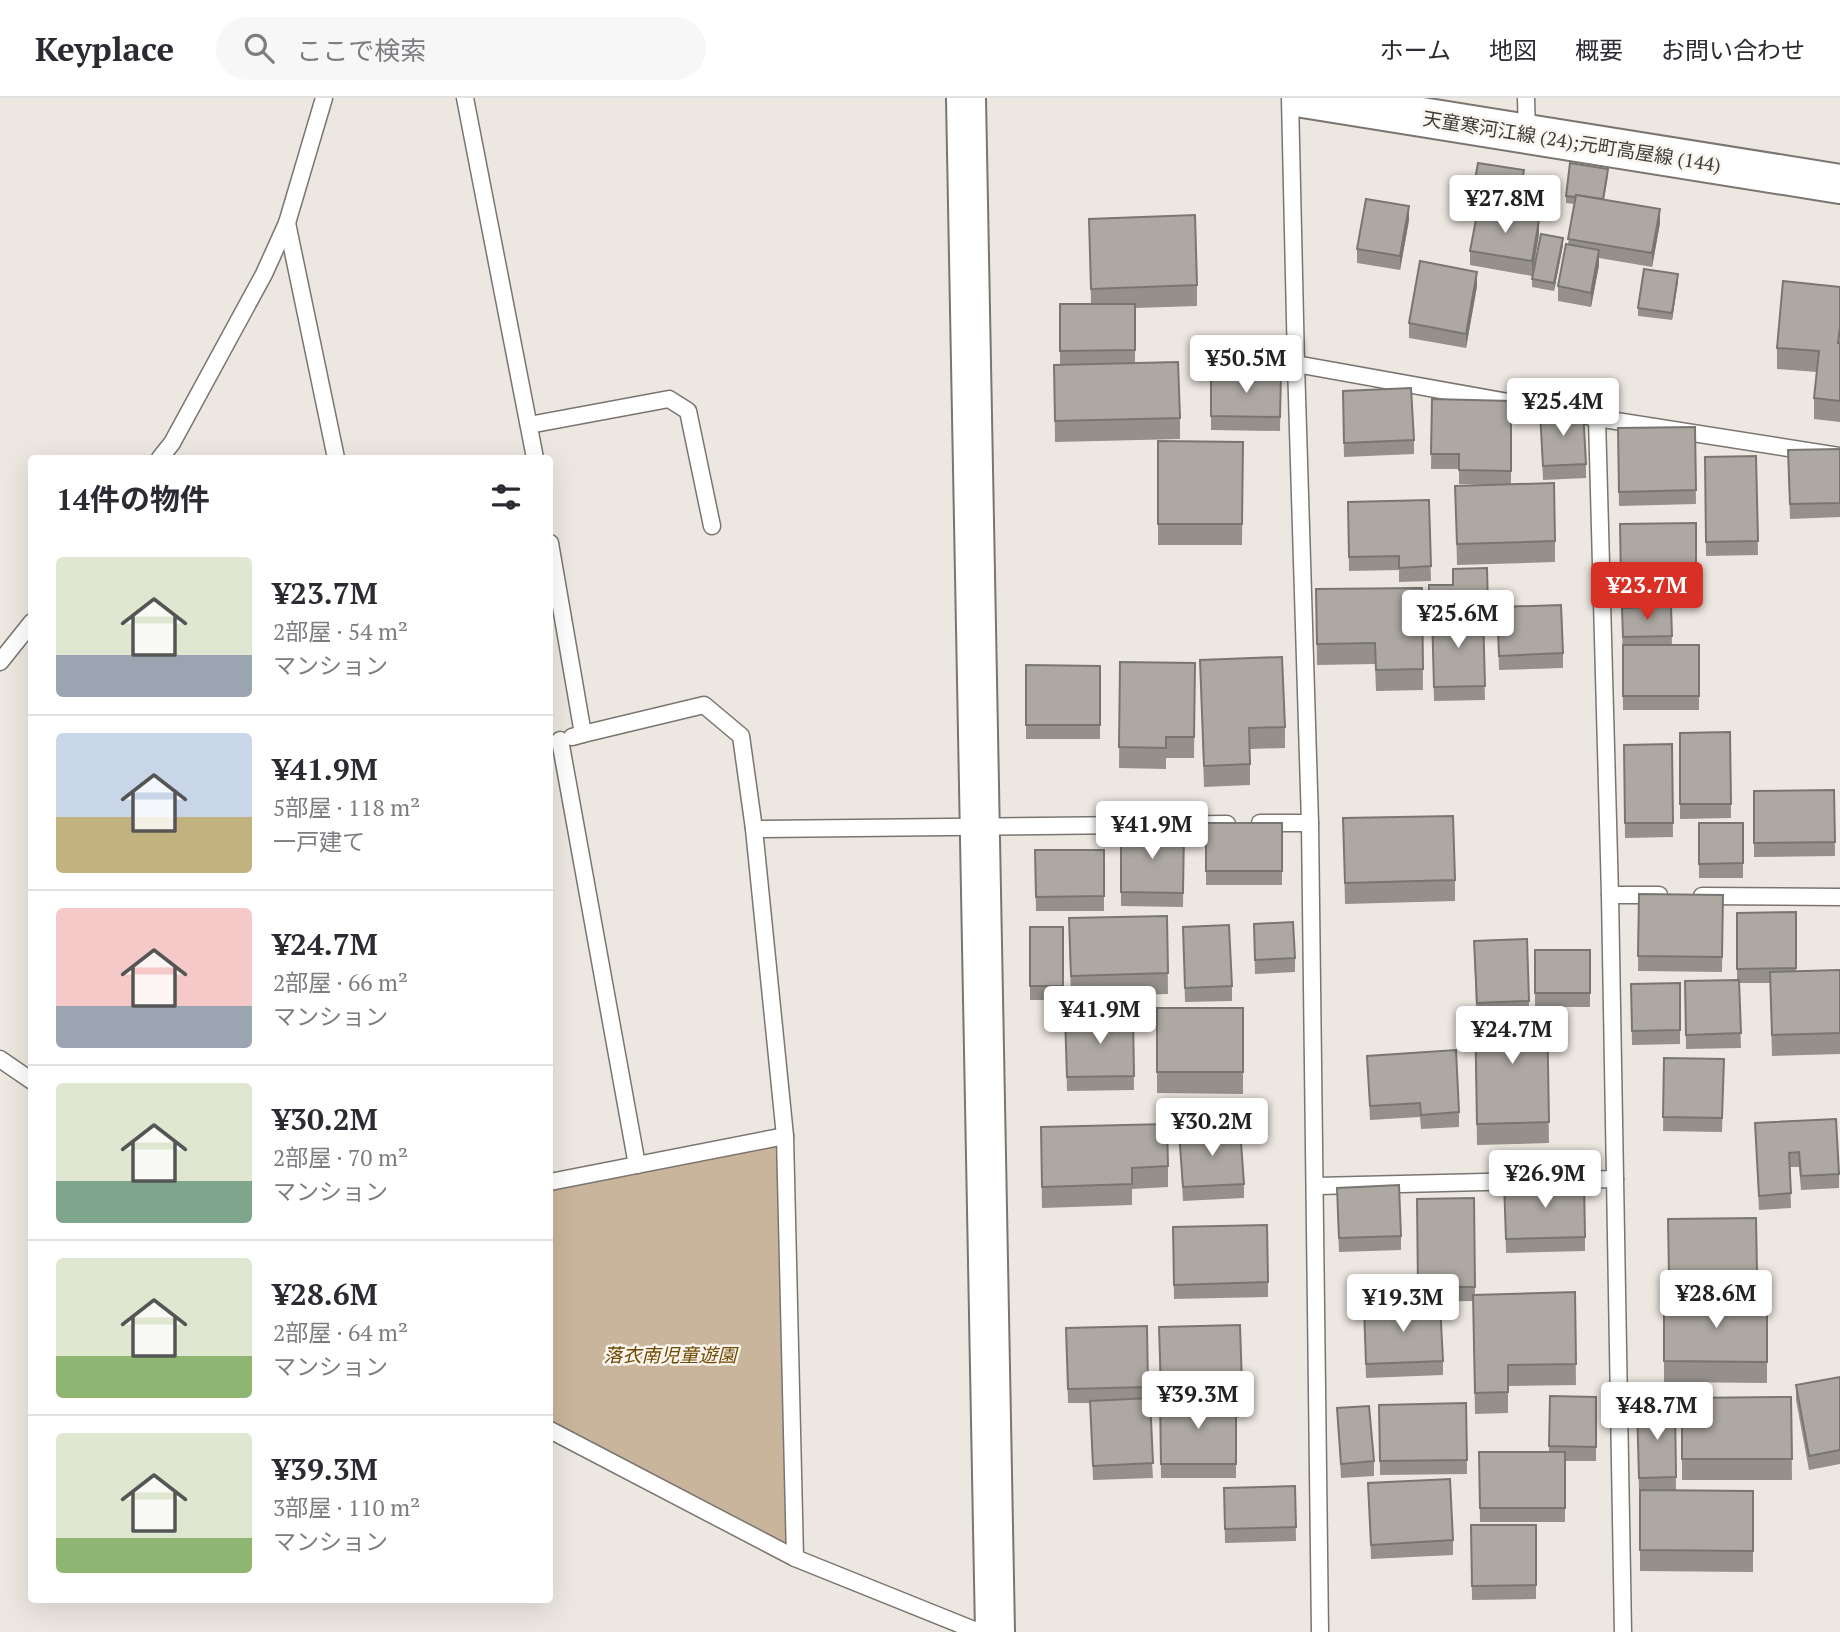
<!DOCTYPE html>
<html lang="ja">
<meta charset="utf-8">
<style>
:root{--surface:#fff;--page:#f7f7f7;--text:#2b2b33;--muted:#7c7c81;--line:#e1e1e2;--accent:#d93025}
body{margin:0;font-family:"PT Serif","Noto Sans JP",serif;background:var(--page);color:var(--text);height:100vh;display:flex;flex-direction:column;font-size:26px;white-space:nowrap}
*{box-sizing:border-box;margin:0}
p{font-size:23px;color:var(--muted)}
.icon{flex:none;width:38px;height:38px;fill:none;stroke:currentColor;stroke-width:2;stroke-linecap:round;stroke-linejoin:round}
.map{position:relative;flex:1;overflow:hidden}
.details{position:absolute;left:28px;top:357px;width:525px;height:1148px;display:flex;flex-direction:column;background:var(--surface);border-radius:7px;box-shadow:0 7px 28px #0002}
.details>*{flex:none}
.price{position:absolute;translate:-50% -60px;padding:0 16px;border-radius:7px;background:#fff;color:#222;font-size:23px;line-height:46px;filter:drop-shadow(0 2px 4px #0008)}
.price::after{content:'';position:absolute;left:50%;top:42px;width:21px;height:16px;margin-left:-10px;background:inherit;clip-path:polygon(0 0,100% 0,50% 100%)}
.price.current{background:var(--accent);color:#fff}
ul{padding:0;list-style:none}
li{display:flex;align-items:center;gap:21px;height:175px;padding:0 28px}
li+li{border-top:2px solid var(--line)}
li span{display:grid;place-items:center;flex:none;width:196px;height:140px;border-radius:7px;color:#555}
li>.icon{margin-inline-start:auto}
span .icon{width:84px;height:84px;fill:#fffc;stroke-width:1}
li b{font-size:30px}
h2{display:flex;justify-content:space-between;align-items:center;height:84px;padding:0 28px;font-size:30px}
header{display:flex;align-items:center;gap:42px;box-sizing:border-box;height:98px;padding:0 35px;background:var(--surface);border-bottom:2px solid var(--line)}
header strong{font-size:33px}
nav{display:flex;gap:38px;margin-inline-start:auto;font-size:24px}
.search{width:490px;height:63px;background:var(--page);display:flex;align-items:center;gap:18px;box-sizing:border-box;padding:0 24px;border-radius:38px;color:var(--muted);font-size:26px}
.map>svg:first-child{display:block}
</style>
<header>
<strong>Keyplace</strong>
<div class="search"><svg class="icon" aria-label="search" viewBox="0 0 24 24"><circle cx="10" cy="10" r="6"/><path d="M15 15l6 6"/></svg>ここで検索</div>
<nav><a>ホーム</a><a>地図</a><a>概要</a><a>お問い合わせ</a></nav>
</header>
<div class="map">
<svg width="1840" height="1534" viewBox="0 0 1840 1534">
<rect width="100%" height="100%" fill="#ede7e1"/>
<polygon fill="#c9b59b" points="785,1038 795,1460 550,1332 550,1084"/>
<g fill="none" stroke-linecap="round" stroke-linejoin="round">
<defs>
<g id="lane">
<polyline points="465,0 535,360"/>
<polyline points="1290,0 1296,266"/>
<polyline points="1526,0 1527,36"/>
<polyline points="287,125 336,360"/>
<polyline points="1597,320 1610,797 1623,1534"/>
<polyline points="529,327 669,301 688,313 712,428"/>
<polyline points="160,360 172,345 264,176 287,125 324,0"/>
<polyline points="550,445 583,636 572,639"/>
<polyline points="0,564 32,524"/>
<polyline points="583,636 704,607 741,638 754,731 785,1038 795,1460"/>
<polyline points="560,642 637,1067"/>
<polyline points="1260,725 1310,725"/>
<polyline points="754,731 1227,726"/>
<polyline points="1610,797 1659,797"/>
<polyline points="1702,798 1840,799"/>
<polyline points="0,961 32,983"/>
<polyline points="550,1084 785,1038"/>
<polyline points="1317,1088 1615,1081"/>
<polyline points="550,1332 795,1460 979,1534"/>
<polyline points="1320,1534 1310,725 1296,266 1597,320 1840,358"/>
</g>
<polyline id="secondary" points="966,0 995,1534"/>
<polyline id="primary" points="1303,0 1840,86"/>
</defs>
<use href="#lane" stroke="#7a756f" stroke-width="19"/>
<use href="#secondary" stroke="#7a756f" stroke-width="42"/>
<use href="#primary" stroke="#7a756f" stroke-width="42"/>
<use href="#lane" stroke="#fff" stroke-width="16"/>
<use href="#secondary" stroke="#fff" stroke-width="38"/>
<use href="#primary" stroke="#fff" stroke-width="38"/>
</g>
<g fill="#95908b">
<polygon points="1608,78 1604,102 1660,125 1652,169 1599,160 1599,167 1591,209 1558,203 1558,188 1568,146 1574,106 1566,105 1566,98"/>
<polygon points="1524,87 1519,118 1539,136 1532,178 1470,167 1470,153 1476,119 1471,118 1471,104"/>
<polygon points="1089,121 1197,187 1197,208 1135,210 1135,265 1180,320 1180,341 1055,344 1054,267 1060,267 1060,206 1091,206"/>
<polygon points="1409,122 1400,172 1357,165 1357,151"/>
<polygon points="1563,147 1554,193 1532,189 1532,181"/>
<polygon points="1678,183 1672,222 1638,218 1638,210"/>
<polygon points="1477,188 1466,250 1409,240 1409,225"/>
<polygon points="1840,189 1840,324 1814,321 1814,300 1817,274 1777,271 1777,250"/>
<polygon points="1211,275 1281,276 1280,333 1211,332"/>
<polygon points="1432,301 1511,303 1511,386 1555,443 1555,464 1457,467 1455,388 1494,387 1459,386 1459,371 1431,371"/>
<polygon points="1343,308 1414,342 1414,356 1344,359"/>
<polygon points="1540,314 1586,366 1586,380 1543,382"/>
<polygon points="1695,329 1696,406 1619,408 1618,330"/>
<polygon points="1158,343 1243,344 1242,447 1158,447"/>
<polygon points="1840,351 1840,419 1790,421 1788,367"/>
<polygon points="1756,358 1758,457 1706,458 1705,359"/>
<polygon points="1429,402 1431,483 1399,484 1399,472 1349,473 1348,404"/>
<polygon points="1696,425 1696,495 1621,495 1620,426"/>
<polygon points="1487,470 1488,522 1483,522 1485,602 1434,603 1432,523 1429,523 1429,487 1453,487"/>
<polygon points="1422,490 1423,592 1376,593 1375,566 1317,567 1316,491"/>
<polygon points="1671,508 1672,547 1699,547 1699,612 1623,612 1622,510"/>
<polygon points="1497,509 1563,555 1563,570 1499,572"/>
<polygon points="1200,562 1285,629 1285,650 1250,651 1250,687 1204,689"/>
<polygon points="1120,564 1195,565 1194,660 1166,660 1166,671 1119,670"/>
<polygon points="1026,567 1100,568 1100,641 1026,641"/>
<polygon points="1730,634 1731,720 1680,721 1680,635"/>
<polygon points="1672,646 1673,739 1625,740 1624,647"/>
<polygon points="1834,692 1835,758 1754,759 1754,693"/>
<polygon points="1343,720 1455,782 1455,803 1345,806"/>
<rect x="1206" y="725" width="76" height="62"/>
<rect x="1699" y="725" width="44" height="55"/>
<polygon points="1121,731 1184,732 1183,809 1121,808"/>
<polygon points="1035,752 1104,752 1104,813 1036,813"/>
<polygon points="1639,796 1723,797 1722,874 1638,873"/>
<polygon points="1796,814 1796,873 1840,872 1840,956 1772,958 1770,885 1739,885 1741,950 1686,951 1685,883 1737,882 1737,815"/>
<polygon points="1167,818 1168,896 1071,899 1069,841"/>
<polygon points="1254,826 1295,860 1295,874 1255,876"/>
<rect x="1030" y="829" width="33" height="73"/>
<polygon points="1183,829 1232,888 1232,903 1185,904"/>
<polygon points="1527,841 1529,909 1535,909 1535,852 1590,852 1590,909 1547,909 1549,1045 1477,1047 1475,932 1476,911 1474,843"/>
<polygon points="1680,885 1680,946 1632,947 1631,886"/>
<polygon points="1157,910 1243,910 1243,996 1157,995"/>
<polygon points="1133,917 1134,992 1067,993 1065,918"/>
<polygon points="1367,958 1459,1014 1459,1029 1421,1031 1420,1019 1370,1022"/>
<polygon points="1664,960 1724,961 1722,1034 1663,1033"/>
<polygon points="1755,1025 1839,1076 1839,1090 1801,1092 1799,1069 1790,1069 1791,1110 1759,1112"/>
<polygon points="1179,1034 1244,1086 1244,1100 1183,1103"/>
<polygon points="1041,1050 1168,1068 1168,1089 1132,1091 1132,1107 1042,1110"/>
<polygon points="1504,1084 1585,1139 1585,1153 1506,1155"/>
<polygon points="1474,1100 1475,1197 1575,1194 1576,1287 1508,1288 1508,1315 1475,1316 1473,1203 1418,1204 1417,1101"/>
<polygon points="1337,1104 1401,1138 1401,1152 1339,1154"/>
<polygon points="1756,1120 1757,1189 1669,1190 1668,1121"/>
<polygon points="1173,1129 1268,1184 1268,1199 1174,1201"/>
<polygon points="1664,1200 1767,1201 1767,1285 1664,1284"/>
<polygon points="1364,1209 1443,1263 1443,1277 1366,1280"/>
<polygon points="1240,1227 1242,1302 1236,1302 1236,1380 1161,1380 1159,1229"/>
<polygon points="1147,1228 1148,1300 1153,1380 1093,1382 1090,1305 1068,1305 1066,1230"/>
<polygon points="1840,1279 1840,1366 1809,1372 1796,1302 1796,1287"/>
<polygon points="1550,1298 1596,1299 1596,1363 1565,1363 1565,1424 1480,1424 1479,1354 1549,1354"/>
<polygon points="1791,1299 1792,1382 1682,1382 1682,1300"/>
<polygon points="1466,1305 1467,1376 1380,1377 1379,1307"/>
<polygon points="1675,1308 1676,1392 1753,1393 1753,1474 1640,1473 1640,1394 1639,1394 1637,1309"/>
<polygon points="1337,1310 1374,1363 1374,1378 1341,1380"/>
<polygon points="1368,1385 1453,1442 1453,1457 1371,1461"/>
<polygon points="1295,1388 1296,1443 1225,1445 1224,1390"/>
<polygon points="1471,1427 1536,1427 1536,1501 1472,1502"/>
</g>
<g fill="#797671">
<polygon points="1524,72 1524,87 1517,125 1517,111"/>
<polygon points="1409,108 1409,122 1400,172 1400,158"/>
<polygon points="1660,111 1660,125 1652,169 1652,155"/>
<polygon points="1539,122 1539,136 1532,178 1532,163"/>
<polygon points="1563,140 1563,147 1554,193 1554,185"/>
<polygon points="1599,152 1599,167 1591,209 1591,195"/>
<polygon points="1477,174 1477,188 1466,250 1466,236"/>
<polygon points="1678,176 1678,183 1672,222 1672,215"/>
</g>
<g fill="#ada8a2" stroke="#797671" stroke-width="2">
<polygon points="1478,65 1524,72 1517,111 1471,104"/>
<polygon points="1570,65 1608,71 1603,101 1576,97 1575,99 1566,98"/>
<polygon points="1576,97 1660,111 1652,155 1568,141"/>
<polygon points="1366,101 1409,108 1400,158 1357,151"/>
<polygon points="1478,111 1539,122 1532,163 1470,153"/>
<polygon points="1195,117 1197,187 1091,191 1089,121"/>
<polygon points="1541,136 1563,140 1554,185 1532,181"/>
<polygon points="1566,146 1599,152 1591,195 1558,188"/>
<polygon points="1420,163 1477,174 1466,236 1409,225"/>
<polygon points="1644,171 1678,176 1672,215 1638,210"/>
<polygon points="1783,183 1840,189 1840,228 1838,245 1840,245 1840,303 1814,300 1819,253 1777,250"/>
<polygon points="1060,206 1135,206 1135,252 1060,253"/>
<polygon points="1178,264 1180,320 1055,323 1054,267"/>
<polygon points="1211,275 1281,276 1280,319 1211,318"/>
<polygon points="1411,290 1414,342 1344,345 1343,293"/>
<polygon points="1432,301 1511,303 1511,373 1459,372 1459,356 1431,356"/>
<polygon points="1583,311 1586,366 1543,368 1540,314"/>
<polygon points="1695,329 1696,392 1619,394 1618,330"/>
<polygon points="1158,343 1243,344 1242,426 1158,426"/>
<polygon points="1840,351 1840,405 1790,406 1788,352"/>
<polygon points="1756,358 1758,443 1706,444 1705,359"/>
<polygon points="1554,385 1555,443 1457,446 1455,388"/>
<polygon points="1429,402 1431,468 1399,470 1399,458 1349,459 1348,404"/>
<polygon points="1696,425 1696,481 1621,481 1620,426"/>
<polygon points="1487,470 1488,508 1429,509 1429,487 1453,487 1453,471"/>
<polygon points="1422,490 1423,571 1376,572 1375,545 1317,546 1316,491"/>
<polygon points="1561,507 1563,555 1499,558 1497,509"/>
<polygon points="1671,508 1672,538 1623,539 1622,510"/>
<polygon points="1483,515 1485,588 1434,589 1432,516"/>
<rect x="1623" y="547" width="76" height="51"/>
<polygon points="1282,559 1285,629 1249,630 1250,666 1204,668 1200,562"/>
<polygon points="1120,564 1195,565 1194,639 1166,639 1166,650 1119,649"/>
<polygon points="1026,567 1100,568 1100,627 1026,627"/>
<polygon points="1730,634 1731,706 1680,706 1680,635"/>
<polygon points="1672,646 1673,725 1625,725 1624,647"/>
<polygon points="1834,692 1835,744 1754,745 1754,693"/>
<polygon points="1453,718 1455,782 1345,785 1343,720"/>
<rect x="1206" y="725" width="76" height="48"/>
<polygon points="1699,725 1743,725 1743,765 1699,766"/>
<polygon points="1121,731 1184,732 1183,795 1121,794"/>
<polygon points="1035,752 1104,752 1104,798 1036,799"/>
<polygon points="1639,796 1723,797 1722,859 1638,858"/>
<polygon points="1796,814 1796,870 1737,871 1737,815"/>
<polygon points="1167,818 1168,875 1071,878 1069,820"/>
<polygon points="1293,824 1295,860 1255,862 1254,826"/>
<polygon points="1229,827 1232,888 1185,890 1183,829"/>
<rect x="1030" y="829" width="33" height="59"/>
<polygon points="1527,841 1529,903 1477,905 1474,843"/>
<rect x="1535" y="852" width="55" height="43"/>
<polygon points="1840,872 1840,935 1772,937 1770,874"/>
<polygon points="1739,882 1741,935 1686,937 1685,883"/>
<polygon points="1680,885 1680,932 1632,933 1631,886"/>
<polygon points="1547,909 1549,1024 1477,1026 1475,911"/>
<rect x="1157" y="910" width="86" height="64"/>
<polygon points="1133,917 1134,978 1067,979 1065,918"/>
<polygon points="1456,952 1459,1014 1421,1017 1420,1005 1370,1008 1367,958"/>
<polygon points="1664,960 1724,961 1722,1020 1663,1019"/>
<polygon points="1836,1021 1839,1076 1801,1078 1799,1054 1789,1055 1791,1095 1759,1098 1755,1025"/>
<polygon points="1167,1026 1168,1068 1132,1070 1132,1086 1042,1089 1041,1029"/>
<polygon points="1240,1031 1244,1086 1183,1089 1179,1034"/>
<polygon points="1584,1083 1585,1139 1506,1141 1504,1084"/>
<polygon points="1399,1087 1401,1138 1339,1140 1337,1090"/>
<polygon points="1474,1100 1475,1189 1418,1189 1417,1101"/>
<polygon points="1756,1120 1757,1174 1669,1176 1668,1121"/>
<polygon points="1267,1127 1268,1184 1174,1187 1173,1129"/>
<polygon points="1575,1194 1576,1266 1508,1267 1508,1294 1475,1295 1473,1197"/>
<polygon points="1664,1200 1767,1201 1767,1264 1664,1263"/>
<polygon points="1440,1205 1443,1263 1366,1266 1364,1209"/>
<polygon points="1240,1227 1242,1287 1161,1290 1159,1229"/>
<polygon points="1147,1228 1148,1289 1068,1291 1066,1230"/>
<polygon points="1840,1279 1840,1352 1809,1358 1796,1287"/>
<polygon points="1550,1298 1596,1299 1596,1349 1549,1348"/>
<polygon points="1791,1299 1792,1361 1682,1361 1682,1300"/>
<polygon points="1150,1300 1153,1365 1093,1368 1090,1303"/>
<polygon points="1160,1300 1236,1300 1236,1366 1161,1366"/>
<polygon points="1466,1305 1467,1362 1380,1363 1379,1307"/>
<polygon points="1369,1308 1374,1363 1341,1366 1337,1310"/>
<polygon points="1675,1308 1676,1379 1639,1380 1637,1309"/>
<polygon points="1479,1354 1565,1354 1565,1410 1480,1410"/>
<polygon points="1450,1381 1453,1442 1371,1447 1368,1385"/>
<polygon points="1295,1388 1296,1429 1225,1431 1224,1390"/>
<polygon points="1640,1392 1753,1393 1753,1453 1640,1452"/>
<polygon points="1471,1427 1536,1427 1536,1487 1472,1488"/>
</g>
<g text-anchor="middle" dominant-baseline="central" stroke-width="5" stroke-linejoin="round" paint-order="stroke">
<g font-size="19" fill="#3e3c3a" stroke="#faf5ee">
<text transform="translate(1572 43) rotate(9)">天童寒河江線 (24);元町高屋線 (144)</text>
</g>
<g font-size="19" font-style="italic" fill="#704903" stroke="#faf5ee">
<text x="670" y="1256">落衣南児童遊園</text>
</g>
</g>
</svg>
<b class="price" style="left:1505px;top:137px">¥27.8M</b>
<b class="price" style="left:1246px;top:297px">¥50.5M</b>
<b class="price" style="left:1563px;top:340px">¥25.4M</b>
<b class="price current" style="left:1647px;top:524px">¥23.7M</b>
<b class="price" style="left:1458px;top:552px">¥25.6M</b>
<b class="price" style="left:1152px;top:763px">¥41.9M</b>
<b class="price" style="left:1100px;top:948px">¥41.9M</b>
<b class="price" style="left:1512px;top:968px">¥24.7M</b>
<b class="price" style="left:1212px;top:1060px">¥30.2M</b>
<b class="price" style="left:1545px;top:1112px">¥26.9M</b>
<b class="price" style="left:1716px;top:1232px">¥28.6M</b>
<b class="price" style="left:1403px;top:1236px">¥19.3M</b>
<b class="price" style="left:1198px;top:1333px">¥39.3M</b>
<b class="price" style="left:1657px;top:1344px">¥48.7M</b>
<section class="details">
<h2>14件の物件<svg class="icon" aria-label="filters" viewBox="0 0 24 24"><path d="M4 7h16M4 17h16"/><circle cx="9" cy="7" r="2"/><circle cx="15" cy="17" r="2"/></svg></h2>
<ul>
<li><span style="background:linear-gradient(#dfe7d0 70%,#9aa5b1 0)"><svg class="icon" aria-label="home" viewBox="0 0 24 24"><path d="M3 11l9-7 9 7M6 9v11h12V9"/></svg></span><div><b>¥23.7M</b><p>2部屋 · 54 m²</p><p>マンション</p></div></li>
<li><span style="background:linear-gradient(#c9d6e8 60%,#c2b280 0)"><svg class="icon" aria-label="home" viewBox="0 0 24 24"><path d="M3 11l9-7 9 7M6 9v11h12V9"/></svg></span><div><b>¥41.9M</b><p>5部屋 · 118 m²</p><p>一戸建て</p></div></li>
<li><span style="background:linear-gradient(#f6c9c9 70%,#9aa5b1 0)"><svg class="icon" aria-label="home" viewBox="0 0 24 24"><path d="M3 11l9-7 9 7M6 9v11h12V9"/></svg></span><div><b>¥24.7M</b><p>2部屋 · 66 m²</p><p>マンション</p></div></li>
<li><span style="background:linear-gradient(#dfe7d0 70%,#7fa58c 0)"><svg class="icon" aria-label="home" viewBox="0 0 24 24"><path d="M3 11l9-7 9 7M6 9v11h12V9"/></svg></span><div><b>¥30.2M</b><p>2部屋 · 70 m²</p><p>マンション</p></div></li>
<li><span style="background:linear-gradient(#dfe7d0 70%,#8fb573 0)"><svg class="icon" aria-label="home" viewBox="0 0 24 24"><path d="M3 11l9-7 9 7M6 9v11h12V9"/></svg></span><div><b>¥28.6M</b><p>2部屋 · 64 m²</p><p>マンション</p></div></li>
<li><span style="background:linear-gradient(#dfe7d0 75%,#8fb573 0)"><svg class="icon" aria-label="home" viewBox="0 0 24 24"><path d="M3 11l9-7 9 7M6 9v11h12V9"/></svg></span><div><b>¥39.3M</b><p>3部屋 · 110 m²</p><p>マンション</p></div></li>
</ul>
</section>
</div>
